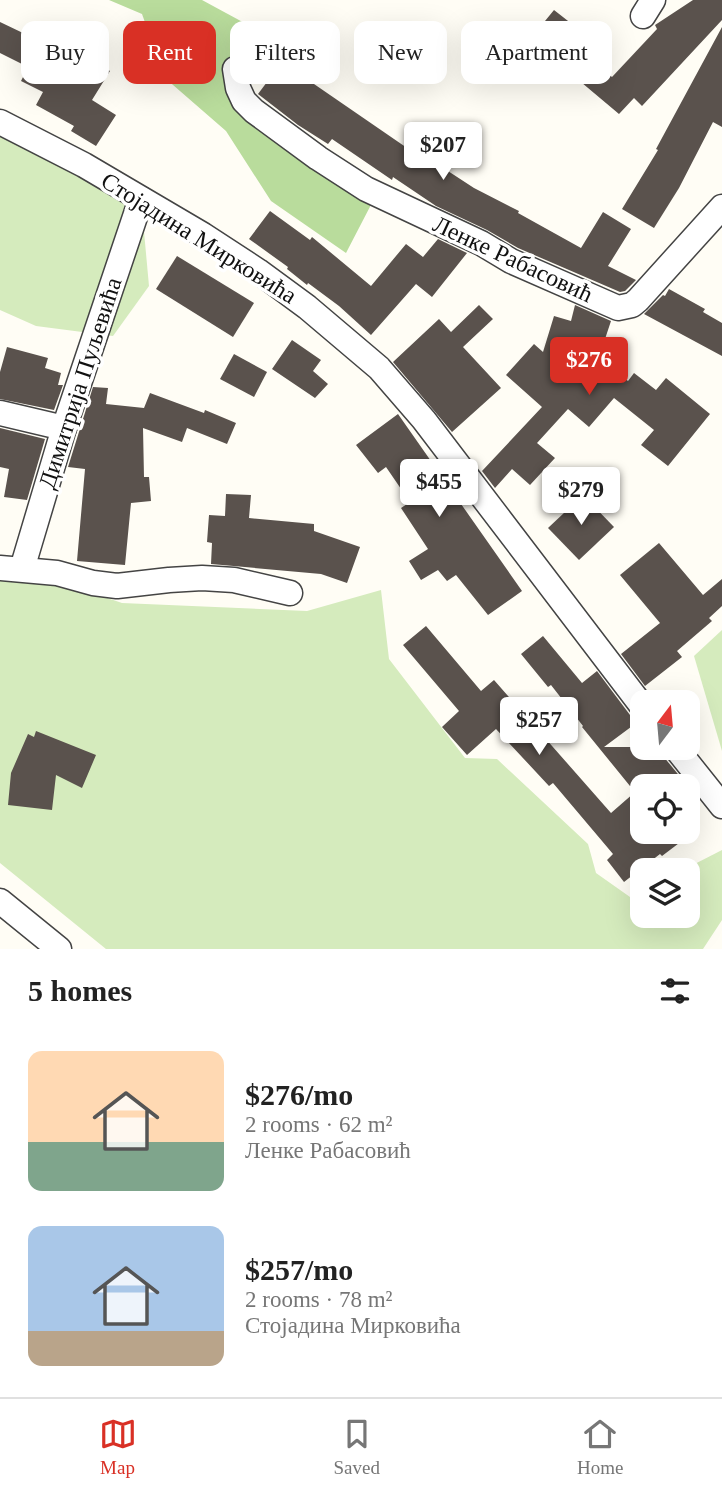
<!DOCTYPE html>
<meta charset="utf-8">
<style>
:root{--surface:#fff;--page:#f6f6f6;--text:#222;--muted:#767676;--line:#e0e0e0;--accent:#d93025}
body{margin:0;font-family:"Times New Roman",serif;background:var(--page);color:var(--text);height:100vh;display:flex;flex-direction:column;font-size:26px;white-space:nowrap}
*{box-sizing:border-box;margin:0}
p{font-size:23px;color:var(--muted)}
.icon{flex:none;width:38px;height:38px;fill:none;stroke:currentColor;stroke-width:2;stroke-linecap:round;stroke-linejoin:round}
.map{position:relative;height:949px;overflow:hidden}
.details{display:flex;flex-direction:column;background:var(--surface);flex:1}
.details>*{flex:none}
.hud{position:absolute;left:21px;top:21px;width:681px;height:63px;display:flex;gap:14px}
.needle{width:46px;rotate:16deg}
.fabs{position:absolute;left:630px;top:690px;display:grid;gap:14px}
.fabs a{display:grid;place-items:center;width:70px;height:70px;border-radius:14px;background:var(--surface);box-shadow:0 7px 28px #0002;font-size:35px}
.price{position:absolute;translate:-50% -60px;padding:0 16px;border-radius:7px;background:#fff;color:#222;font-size:23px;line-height:46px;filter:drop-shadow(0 2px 4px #0008)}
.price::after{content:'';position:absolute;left:50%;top:42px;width:21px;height:16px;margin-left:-10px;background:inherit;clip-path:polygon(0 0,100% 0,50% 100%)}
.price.on{background:var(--accent);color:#fff}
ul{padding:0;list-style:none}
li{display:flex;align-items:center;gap:21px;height:175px;padding:0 28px}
li span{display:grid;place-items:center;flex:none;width:196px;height:140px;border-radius:14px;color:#555}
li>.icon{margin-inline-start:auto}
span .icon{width:84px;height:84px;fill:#fffc;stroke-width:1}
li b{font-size:30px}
h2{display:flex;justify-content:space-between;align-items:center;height:84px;padding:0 28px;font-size:30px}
.pill{padding:0 24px;border-radius:14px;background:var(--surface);box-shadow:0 7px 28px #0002;font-size:24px;line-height:63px}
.pill.on{background:var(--accent);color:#fff}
.tab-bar{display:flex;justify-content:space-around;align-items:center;height:98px;border-top:2px solid var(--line);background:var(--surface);font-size:19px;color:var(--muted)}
.tab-bar a{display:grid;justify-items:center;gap:4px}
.tab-bar .on{color:var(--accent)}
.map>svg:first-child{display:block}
</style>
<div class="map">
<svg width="722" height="949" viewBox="0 0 722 949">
<rect width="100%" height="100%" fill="#fffdf5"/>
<g fill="#d5ebbd">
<polygon points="0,122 141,199 149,286 113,336 36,326 0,310"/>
<polygon points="0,568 22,569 122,603 307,611 381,590 389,659 465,758 497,759 588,844 596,873 630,897 642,891 642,915 688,915 688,870 683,870 722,850 722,920 703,949 106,949 0,863"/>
<polygon points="722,630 722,751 694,656"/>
</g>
<polygon fill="#b9dc9c" points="109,0 202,0 261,32 224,70 374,199 346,253 271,201 226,131 165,78 142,14"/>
<g fill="#5a524d">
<polygon points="693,0 722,0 722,20 642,106 634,98 619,114 569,72 566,76 550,65 552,62 527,43 554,10 577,28 583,21 598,33 583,53 612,77 657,29 655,25"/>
<polygon points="0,22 71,56 75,50 110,71 92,100 116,115 96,146 71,131 74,126 36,105 43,92 21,81 28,67 0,53"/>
<polygon points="722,27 722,127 713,122 679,188 654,228 622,209 658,150 656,149"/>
<polygon points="282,62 426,161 428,158 474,188 519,211 518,213 581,248 603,212 631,229 608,266 636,280 625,291 620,292 518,248 487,230 436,206 393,177 392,180 332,139 328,144 298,125 258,94"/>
<polygon points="270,211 310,240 312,237 371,286 406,244 423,257 438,239 467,253 432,297 416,284 371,335 339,306 308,283 307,285 287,269 288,267 249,239"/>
<polygon points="177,256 254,303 233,337 156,289"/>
<polygon points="669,289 705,309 703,312 722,323 722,356 644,314 663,295 665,296"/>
<polygon points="479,305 493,319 463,347 501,388 452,432 393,362 439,319 451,332"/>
<polygon points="575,305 611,321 599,357 628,381 634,373 656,390 666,378 710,414 668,466 641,445 654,430 614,398 589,427 568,409 537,443 555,458 530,485 512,469 495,488 482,471 542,407 506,375 534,344 543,352 554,316 571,321"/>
<polygon points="292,340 321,360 313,371 328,384 315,398 272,369"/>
<polygon points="7,347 48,358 45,368 61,373 58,385 63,385 54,410 0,399 0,372"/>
<polygon points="234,354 267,372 254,397 220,379"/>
<polygon points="93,387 108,388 106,404 144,408 150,393 204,413 205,410 236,423 227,444 187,428 182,442 143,428 144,477 149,477 151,501 131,503 125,565 77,561 85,469 68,467"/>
<polygon points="398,414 522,591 488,615 456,575 447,581 438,570 421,580 409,561 428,549 401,508 410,502 386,467 378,473 356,445"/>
<polygon points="0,428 45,439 27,500 4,497 9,469 0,467"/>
<polygon points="226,494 251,495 249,518 314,524 314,531 360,547 347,583 321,574 211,564 212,543 207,542 209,515 225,516"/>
<polygon points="583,495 614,527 579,560 548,528"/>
<polygon points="659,543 703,595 722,579 722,606 709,618 712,621 677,651 682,657 645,686 621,654 660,623 620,575"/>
<polygon points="426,626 481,691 494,680 611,813 642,786 642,831 695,831 662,856 660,854 624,882 607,860 613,854 553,783 549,786 496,729 467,755 442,727 459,711 403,645"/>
<polygon points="543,636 582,683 597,671 630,715 639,721 604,747 660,747 663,756 682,779 673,786 630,786 582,727 583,726 551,685 548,687 521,654"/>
<polygon points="36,731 96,755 82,788 56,775 52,810 8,805 11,773 28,734 34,737"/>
</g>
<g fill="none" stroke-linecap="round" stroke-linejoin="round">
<defs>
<g id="minor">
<polyline points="643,16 653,0"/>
<polyline points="235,69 238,88 244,101 254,111 318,158 366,189 481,243 511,261 618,308 632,305 638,300 722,207"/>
<polyline points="0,122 84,165 203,235 258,271 307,307 379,368 424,420 642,706"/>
<polyline points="0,413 64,428"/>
<polyline points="0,568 57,573 93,583 117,586 169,580 202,578 234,580 290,593"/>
<polyline points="22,569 64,428 141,199"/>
<polyline points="675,747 722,806"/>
<polyline points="0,901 59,949"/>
</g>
</defs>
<use href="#minor" stroke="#444" stroke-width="27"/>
<use href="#minor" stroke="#fff" stroke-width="24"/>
</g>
<g text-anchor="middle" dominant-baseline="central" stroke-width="7" stroke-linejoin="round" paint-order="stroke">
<g font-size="24" fill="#111" stroke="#fff">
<text transform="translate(199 238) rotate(32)">Стојадина Мирковића</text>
<text transform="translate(513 259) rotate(25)">Ленке Рабасовић</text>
<text transform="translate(80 383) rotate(-72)">Димитрија Пуљевића</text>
</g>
</g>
</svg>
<div class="fabs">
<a><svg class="needle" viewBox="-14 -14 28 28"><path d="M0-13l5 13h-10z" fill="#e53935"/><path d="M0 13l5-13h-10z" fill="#767676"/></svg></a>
<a><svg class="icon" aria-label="locate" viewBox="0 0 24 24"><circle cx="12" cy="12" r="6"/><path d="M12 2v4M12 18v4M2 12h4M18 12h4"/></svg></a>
<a><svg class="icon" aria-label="layers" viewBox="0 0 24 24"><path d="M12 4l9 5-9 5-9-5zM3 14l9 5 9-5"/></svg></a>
</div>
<b class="price" style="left:443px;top:182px">$207</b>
<b class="price on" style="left:589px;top:397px">$276</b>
<b class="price" style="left:439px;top:519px">$455</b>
<b class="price" style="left:581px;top:527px">$279</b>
<b class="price" style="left:539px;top:757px">$257</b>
<div class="hud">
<a class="pill">Buy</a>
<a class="pill on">Rent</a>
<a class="pill">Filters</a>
<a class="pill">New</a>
<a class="pill">Apartment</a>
</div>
</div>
<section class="details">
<h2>5 homes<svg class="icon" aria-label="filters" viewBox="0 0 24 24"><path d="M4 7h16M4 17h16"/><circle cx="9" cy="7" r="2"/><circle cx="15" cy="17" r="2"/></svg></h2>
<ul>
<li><span style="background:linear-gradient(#ffd9b3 65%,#7fa58c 0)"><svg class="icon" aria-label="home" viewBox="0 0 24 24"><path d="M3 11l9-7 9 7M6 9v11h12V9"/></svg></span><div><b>$276/mo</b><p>2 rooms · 62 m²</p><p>Ленке Рабасовић</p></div></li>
<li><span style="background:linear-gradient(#a9c7e8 75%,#b9a48a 0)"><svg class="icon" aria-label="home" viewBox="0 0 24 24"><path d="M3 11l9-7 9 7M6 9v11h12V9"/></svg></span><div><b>$257/mo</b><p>2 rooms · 78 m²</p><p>Стојадина Мирковића</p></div></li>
</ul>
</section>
<nav class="tab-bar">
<a class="on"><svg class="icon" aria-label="map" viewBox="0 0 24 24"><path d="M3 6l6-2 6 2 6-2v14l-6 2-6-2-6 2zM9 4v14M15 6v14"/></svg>Map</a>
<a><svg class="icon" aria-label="saved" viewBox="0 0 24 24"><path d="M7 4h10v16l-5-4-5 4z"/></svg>Saved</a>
<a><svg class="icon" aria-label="home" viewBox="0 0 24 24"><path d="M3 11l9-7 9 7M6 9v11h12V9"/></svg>Home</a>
</nav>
